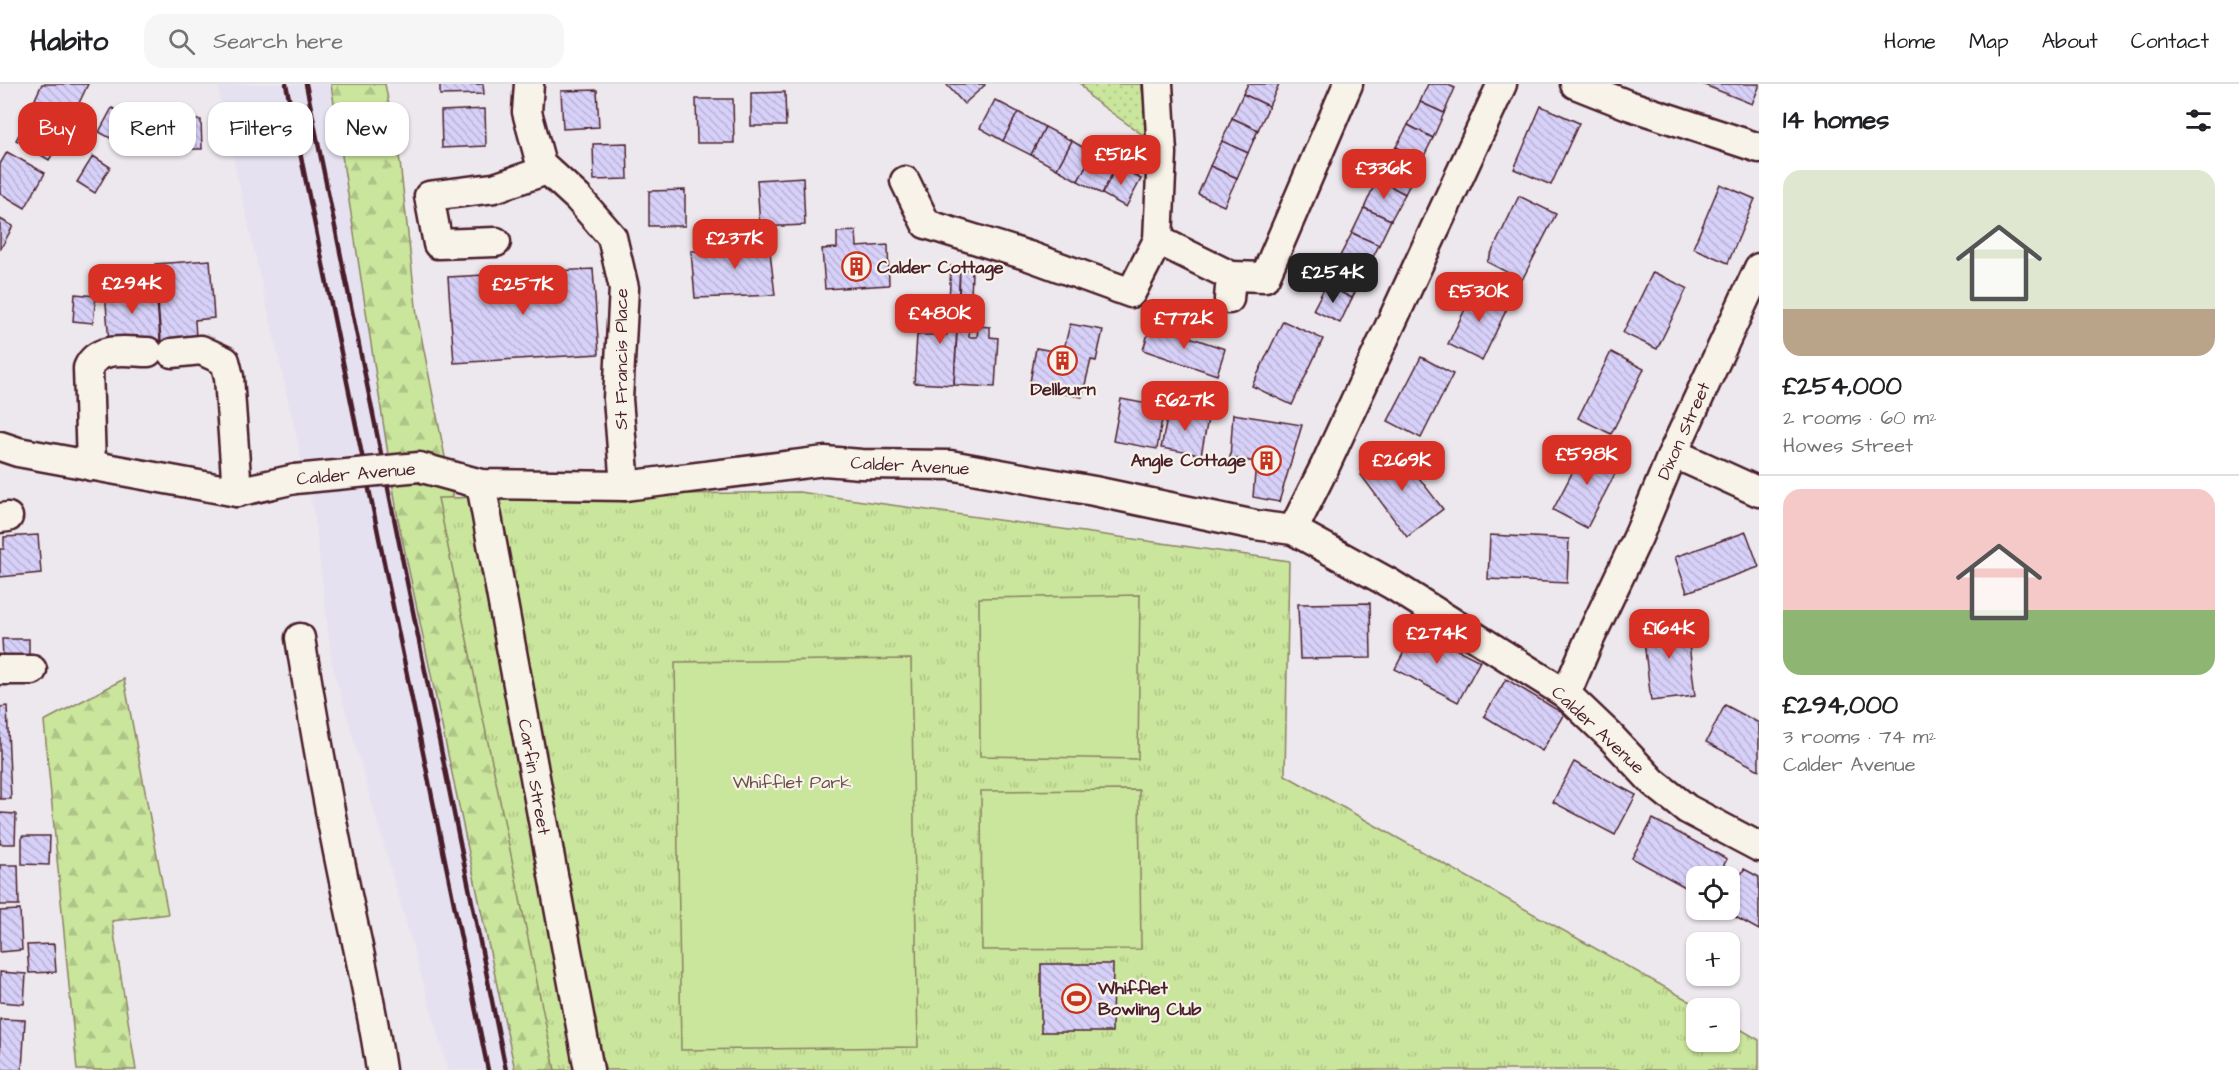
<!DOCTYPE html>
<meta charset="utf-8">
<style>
:root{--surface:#fff;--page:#f6f6f6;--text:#202124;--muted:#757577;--line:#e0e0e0;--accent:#d93025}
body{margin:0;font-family:"Architects Daughter",sans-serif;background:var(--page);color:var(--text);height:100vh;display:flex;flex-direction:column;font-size:22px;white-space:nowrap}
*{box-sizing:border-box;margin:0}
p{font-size:20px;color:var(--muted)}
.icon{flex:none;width:33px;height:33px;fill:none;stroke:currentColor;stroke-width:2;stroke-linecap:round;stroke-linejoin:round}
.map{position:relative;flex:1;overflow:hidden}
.side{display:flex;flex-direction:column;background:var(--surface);width:480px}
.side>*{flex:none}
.hud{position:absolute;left:18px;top:18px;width:570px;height:54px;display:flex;gap:12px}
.buttons{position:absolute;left:1686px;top:782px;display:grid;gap:12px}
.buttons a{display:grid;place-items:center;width:54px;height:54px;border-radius:12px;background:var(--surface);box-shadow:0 2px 4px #0004;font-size:30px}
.price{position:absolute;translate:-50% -51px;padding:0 14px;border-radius:12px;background:var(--accent);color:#fff;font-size:20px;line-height:39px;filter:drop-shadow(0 2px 3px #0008)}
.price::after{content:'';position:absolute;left:50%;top:36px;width:18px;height:14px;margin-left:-9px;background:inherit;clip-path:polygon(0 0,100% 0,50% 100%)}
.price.active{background:#222;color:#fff}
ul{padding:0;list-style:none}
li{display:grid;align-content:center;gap:12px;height:318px;padding:0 24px}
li+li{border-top:2px solid var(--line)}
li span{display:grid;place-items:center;height:186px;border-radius:18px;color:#555}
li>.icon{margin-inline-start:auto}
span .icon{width:108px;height:108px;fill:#fffc;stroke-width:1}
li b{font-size:26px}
h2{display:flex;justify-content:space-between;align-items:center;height:72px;padding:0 24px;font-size:26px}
.chip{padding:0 21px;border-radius:18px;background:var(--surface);box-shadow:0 2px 4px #0004;font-size:21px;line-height:54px}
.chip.active{background:var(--accent);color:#fff}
header{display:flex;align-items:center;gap:36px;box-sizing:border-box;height:84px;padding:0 30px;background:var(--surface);border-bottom:2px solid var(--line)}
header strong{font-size:28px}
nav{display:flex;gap:33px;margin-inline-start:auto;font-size:21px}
.search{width:420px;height:54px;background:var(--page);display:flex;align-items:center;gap:15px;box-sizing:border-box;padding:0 21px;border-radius:18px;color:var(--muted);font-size:22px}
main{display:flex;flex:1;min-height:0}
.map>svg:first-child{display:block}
</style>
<header>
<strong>Habito</strong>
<div class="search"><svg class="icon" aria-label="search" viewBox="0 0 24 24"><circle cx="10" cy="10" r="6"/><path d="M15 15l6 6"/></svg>Search here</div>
<nav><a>Home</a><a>Map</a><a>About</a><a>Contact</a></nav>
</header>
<main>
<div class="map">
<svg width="1759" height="986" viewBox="0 0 1759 986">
<defs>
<pattern id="grass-dots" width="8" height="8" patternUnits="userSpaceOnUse" patternTransform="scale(1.5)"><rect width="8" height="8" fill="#cae59c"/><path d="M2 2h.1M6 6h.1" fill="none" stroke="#afc487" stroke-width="1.8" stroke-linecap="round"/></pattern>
<pattern id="forest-firs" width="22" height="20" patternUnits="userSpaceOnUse" patternTransform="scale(1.5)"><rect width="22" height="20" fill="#cae59c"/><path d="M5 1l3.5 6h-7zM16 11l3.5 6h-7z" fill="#afc487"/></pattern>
<pattern id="park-tufts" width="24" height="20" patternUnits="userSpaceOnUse" patternTransform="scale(1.5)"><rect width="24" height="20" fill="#cae59c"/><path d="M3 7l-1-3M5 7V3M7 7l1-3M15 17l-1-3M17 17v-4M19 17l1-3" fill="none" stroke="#afc487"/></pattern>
<pattern id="building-back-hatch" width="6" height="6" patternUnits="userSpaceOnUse" patternTransform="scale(1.5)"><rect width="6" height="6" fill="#d7d0f8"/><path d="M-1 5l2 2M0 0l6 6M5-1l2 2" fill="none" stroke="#bab2d5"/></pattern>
</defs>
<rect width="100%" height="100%" fill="#ede8ed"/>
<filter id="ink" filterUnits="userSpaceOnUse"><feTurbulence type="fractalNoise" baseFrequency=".0167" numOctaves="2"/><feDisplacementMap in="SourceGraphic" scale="12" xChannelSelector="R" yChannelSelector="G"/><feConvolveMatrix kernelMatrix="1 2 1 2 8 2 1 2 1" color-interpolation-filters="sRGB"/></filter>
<g filter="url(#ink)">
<polygon fill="#e6e1f0" points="218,0 332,0 524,986 448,986 332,580 314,430 221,21"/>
<polygon fill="url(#grass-dots)" stroke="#8a8264" stroke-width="1.5" points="1081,0 1141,0 1150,56 1091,14"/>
<g fill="url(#forest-firs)" stroke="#8a8264" stroke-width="1.5">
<polygon points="331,0 385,0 400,78 417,231 566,986 515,986 398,435"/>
<polygon points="124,595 168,830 112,837 136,986 77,986 44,637"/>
</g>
<polygon fill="url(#park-tufts)" stroke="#8a8264" stroke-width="1.5" points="799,408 1289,477 1285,691 1702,924 1696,924 1696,957 1730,957 1730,939 1759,956 1759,986 555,986 438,414"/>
<g fill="#cae59c" stroke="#8a8264" stroke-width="1.5">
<polygon points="1140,511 1138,675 980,672 979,514"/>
<polygon points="911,575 918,963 681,966 675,578"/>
<polygon points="1139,706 1141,865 982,866 981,707"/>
</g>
<g fill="url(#building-back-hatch)" stroke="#4a1f2b" stroke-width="1.5">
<polygon points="42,0 88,0 72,34 35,15"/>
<polygon points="440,0 483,0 484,10 440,11"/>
<polygon points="948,0 984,0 985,1 964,20 947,1"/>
<polygon points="1248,0 1279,0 1269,22 1243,10"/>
<polygon points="1428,0 1446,0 1455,4 1444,29 1420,18"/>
<polygon points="1702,0 1759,0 1759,3 1752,20"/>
<polygon points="597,6 599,43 563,45 561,7"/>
<polygon points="785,8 786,42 751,42 751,9"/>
<polygon points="1243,10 1269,22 1258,46 1232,34"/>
<polygon points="696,15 733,15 734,59 697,59"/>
<polygon points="995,16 1018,28 1003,57 980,44"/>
<polygon points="1420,18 1444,29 1433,54 1408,41"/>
<polygon points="36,21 70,42 49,76 16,56"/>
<polygon points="1541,22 1579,39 1551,101 1514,85"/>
<polygon points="112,24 140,39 127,63 99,48"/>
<polygon points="485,25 486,62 442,64 441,27"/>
<polygon points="1018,28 1045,43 1031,71 1003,57"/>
<polygon points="1232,34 1258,46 1248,69 1222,57"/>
<polygon points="176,36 201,36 202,65 177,65"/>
<polygon points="1408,41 1433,54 1422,76 1396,63"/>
<polygon points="1045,43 1072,57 1057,85 1031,71"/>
<polygon points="1072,57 1093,69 1078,97 1057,85"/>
<polygon points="1222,57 1248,69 1237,94 1210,82"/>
<polygon points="627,59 628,95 594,96 593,60"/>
<polygon points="1396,63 1422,76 1405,110 1377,95"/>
<polygon points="7,68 45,89 25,124 0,109 0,80"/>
<polygon points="1093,69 1117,81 1102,110 1078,97"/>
<polygon points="93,72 110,83 95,109 77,98"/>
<polygon points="1117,81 1141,95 1126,123 1102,110"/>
<polygon points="1210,82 1237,94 1224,122 1198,110"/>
<polygon points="803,93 805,141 760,143 757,96"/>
<polygon points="1377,95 1405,110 1391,136 1364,124"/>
<polygon points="1720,100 1755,115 1728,179 1693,164"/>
<polygon points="685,106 685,142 649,142 649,107"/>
<polygon points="1519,112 1556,130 1522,196 1487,178"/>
<polygon points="1364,124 1391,136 1379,161 1352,149"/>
<polygon points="0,135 13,142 0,166"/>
<polygon points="856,147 857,163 888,161 889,201 825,205 822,165 837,164 837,148"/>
<polygon points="1352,149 1379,161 1365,189 1338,176"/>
<polygon points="768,151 775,211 695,214 691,167 735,167 735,152"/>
<polygon points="210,176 214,234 195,236 196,254 161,257 155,180"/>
<polygon points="1338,176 1365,189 1352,214 1326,201"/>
<polygon points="951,182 960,184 954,301 914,299 917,251 947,251"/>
<polygon points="960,184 972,187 971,215 959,215"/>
<polygon points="593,185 599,270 454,279 448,193"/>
<polygon points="1653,188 1687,204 1657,265 1623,249"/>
<polygon points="1326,201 1352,214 1340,239 1313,226"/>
<polygon points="1477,201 1510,218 1482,277 1448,260"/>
<polygon points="156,202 160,256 109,260 105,206"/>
<polygon points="75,210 96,212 93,239 73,237"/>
<polygon points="959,215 971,215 969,253 977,253 978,242 990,243 990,253 998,254 995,303 954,301"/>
<polygon points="1283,237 1323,255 1292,321 1252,302"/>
<polygon points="1070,240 1103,246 1096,277 1091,276 1082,313 1029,304 1036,264 1063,269"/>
<polygon points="1151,240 1225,265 1217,291 1143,266"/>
<polygon points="1611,268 1644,285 1611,350 1578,334"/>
<polygon points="1421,273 1453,290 1421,354 1388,337"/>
<polygon points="1121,315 1164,323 1157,365 1113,357"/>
<polygon points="1169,325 1209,330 1201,371 1161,364"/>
<polygon points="1233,330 1302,341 1279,418 1253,413 1256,378 1230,374"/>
<polygon points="1587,360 1621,378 1587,444 1553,426"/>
<polygon points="1396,364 1443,425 1407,453 1361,391"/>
<polygon points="1746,448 1759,483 1687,508 1675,473"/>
<polygon points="38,451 41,489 0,493 0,465 4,465 4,453"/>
<polygon points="1490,451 1569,455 1567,499 1488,495"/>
<polygon points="1370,519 1371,574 1300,575 1298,520"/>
<polygon points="1686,534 1695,612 1651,617 1642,540"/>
<polygon points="1416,545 1480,577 1458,618 1395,585"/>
<polygon points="2,555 29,555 29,572 3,572"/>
<polygon points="1506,595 1564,630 1542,667 1484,632"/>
<polygon points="1725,621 1759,639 1759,686 1706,658"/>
<polygon points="7,622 11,715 0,715 0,623"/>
<polygon points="1574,678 1636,711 1615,751 1553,718"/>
<polygon points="0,729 16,730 15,760 0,760"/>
<polygon points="1653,735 1727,775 1718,792 1696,792 1696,809 1632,774"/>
<polygon points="22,752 50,752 49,781 22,780"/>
<polygon points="0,781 18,781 19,821 0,821"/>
<polygon points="1744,785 1759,793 1759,846 1721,825 1730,825 1730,811"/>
<polygon points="20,826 22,866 0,868 0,827"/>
<polygon points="54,860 56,888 29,889 27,861"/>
<polygon points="1041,880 1113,880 1112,948 1041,948"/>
<polygon points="0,888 26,890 24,920 0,918"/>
<polygon points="0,935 25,936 22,986 0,986"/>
</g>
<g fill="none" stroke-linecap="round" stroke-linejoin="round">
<defs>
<g id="minor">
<polyline points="529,0 527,28 541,80 578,114 612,153 624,204 618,315 625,402"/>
<polyline points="1575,0 1628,21 1759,64"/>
<polyline points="905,97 926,140 1029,172 1131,209 1158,156 1162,69 1158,0"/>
<polyline points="1158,156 1231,192 1229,215"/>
<polyline points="496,158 438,160 429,112 494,104 547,86"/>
<polyline points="1231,192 1265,193 1348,0"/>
<polyline points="172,269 201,266 225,277 229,293 237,408"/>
<polyline points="0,362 18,368 237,408 295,395"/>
<polyline points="1673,369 1759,408"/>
<path d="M91 382 88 284C98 261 128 268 148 268"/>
<polyline points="419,383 481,400 625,402 825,377 861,380 950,381 1094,407 1255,441 1293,446 1391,500 1566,610 1610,652 1653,698 1687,725 1759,763"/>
<polyline points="481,400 589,986"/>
<polyline points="0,434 8,433"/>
<polyline points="1293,446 1325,382 1502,0"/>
<path d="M300 554C313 635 327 716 344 797 357 860 372 922 381 986"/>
<polyline points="0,586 32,586"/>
<polyline points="1566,610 1590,554 1638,453 1673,369 1759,184"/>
</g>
</defs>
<use href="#minor" stroke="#4a1f2b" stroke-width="33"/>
<use href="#minor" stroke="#f7f3e8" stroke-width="28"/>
<g stroke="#4a1f2b" stroke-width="4.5">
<polyline points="286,0 488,986"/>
<polyline points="306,0 506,986"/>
</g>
<defs>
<polyline id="minor-bridge" points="295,395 419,383"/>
</defs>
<use href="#minor-bridge" stroke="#4a1f2b" stroke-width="33" stroke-linecap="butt"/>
<use href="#minor-bridge" stroke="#f7f3e8" stroke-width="28"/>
</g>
</g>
<defs>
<symbol id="building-ring" viewBox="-11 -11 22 22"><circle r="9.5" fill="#f7f3e8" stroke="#c8321e" stroke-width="1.5"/><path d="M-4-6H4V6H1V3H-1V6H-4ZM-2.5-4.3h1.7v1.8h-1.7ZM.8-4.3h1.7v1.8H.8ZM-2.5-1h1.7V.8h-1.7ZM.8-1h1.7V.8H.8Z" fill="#c8321e"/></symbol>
<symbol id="stadium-ring" viewBox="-11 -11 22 22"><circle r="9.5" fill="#f7f3e8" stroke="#c8321e" stroke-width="1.5"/><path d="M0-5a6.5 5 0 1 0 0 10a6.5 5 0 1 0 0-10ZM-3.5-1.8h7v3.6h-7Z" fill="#c8321e"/></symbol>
</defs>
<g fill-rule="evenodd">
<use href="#building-ring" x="840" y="166" width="33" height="33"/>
<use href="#building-ring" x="1046" y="260" width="33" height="33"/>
<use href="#building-ring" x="1250" y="360" width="33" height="33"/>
<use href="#stadium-ring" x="1060" y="898" width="33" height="33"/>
</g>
<g text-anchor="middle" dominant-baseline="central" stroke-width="4.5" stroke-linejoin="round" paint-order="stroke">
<g font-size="18" font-weight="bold" fill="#4a1f2b" stroke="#f7f3e8" text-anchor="start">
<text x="877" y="183">Calder Cottage</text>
<text x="1063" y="305" text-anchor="middle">Dellburn</text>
<text x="1246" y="376" text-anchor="end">Angle Cottage</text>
<text x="1098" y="904">Whifflet<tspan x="1098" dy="21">Bowling Club</tspan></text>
</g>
<g font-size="18" fill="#4a1f2b" stroke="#f7f3e8">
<text transform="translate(621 275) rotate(-90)">St Francis Place</text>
<text transform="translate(1684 347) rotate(-66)">Dixon Street</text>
<text transform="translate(910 382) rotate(3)">Calder Avenue</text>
<text transform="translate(356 390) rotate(-5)">Calder Avenue</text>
<text transform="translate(1598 646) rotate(43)">Calder Avenue</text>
<text transform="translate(534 693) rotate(80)">Carfin Street</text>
</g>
<g font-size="18" fill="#6a5047" stroke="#f7f3e8">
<text x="792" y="698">Whifflet Park</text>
</g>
</g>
</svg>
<div class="buttons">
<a><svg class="icon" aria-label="locate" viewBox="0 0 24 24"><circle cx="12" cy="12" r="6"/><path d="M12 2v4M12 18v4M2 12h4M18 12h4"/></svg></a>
<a>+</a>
<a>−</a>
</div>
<b class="price" style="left:1121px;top:102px">£512K</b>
<b class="price" style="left:1384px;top:116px">£336K</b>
<b class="price" style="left:735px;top:186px">£237K</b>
<b class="price active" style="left:1333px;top:220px">£254K</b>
<b class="price" style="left:132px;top:231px">£294K</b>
<b class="price" style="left:523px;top:232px">£257K</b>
<b class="price" style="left:1479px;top:239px">£530K</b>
<b class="price" style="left:940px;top:261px">£480K</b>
<b class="price" style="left:1184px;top:266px">£772K</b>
<b class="price" style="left:1185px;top:348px">£627K</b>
<b class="price" style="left:1587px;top:402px">£598K</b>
<b class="price" style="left:1402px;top:408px">£269K</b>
<b class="price" style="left:1669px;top:576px">£164K</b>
<b class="price" style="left:1437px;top:581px">£274K</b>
<div class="hud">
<a class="chip active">Buy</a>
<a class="chip">Rent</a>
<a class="chip">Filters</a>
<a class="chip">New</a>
</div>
</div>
<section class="side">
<h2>14 homes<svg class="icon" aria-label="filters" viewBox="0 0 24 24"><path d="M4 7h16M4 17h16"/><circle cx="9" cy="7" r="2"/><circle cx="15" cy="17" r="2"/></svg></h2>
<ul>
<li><span style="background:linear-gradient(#dfe7d0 75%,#b9a48a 0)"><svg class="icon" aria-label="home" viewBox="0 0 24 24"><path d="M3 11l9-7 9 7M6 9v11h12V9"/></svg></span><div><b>£254,000</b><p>2 rooms · 60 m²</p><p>Howes Street</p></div></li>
<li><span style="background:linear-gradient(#f6c9c9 65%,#8fb573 0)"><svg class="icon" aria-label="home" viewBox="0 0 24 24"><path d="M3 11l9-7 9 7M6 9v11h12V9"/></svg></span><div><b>£294,000</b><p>3 rooms · 74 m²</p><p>Calder Avenue</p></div></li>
</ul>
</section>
</main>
